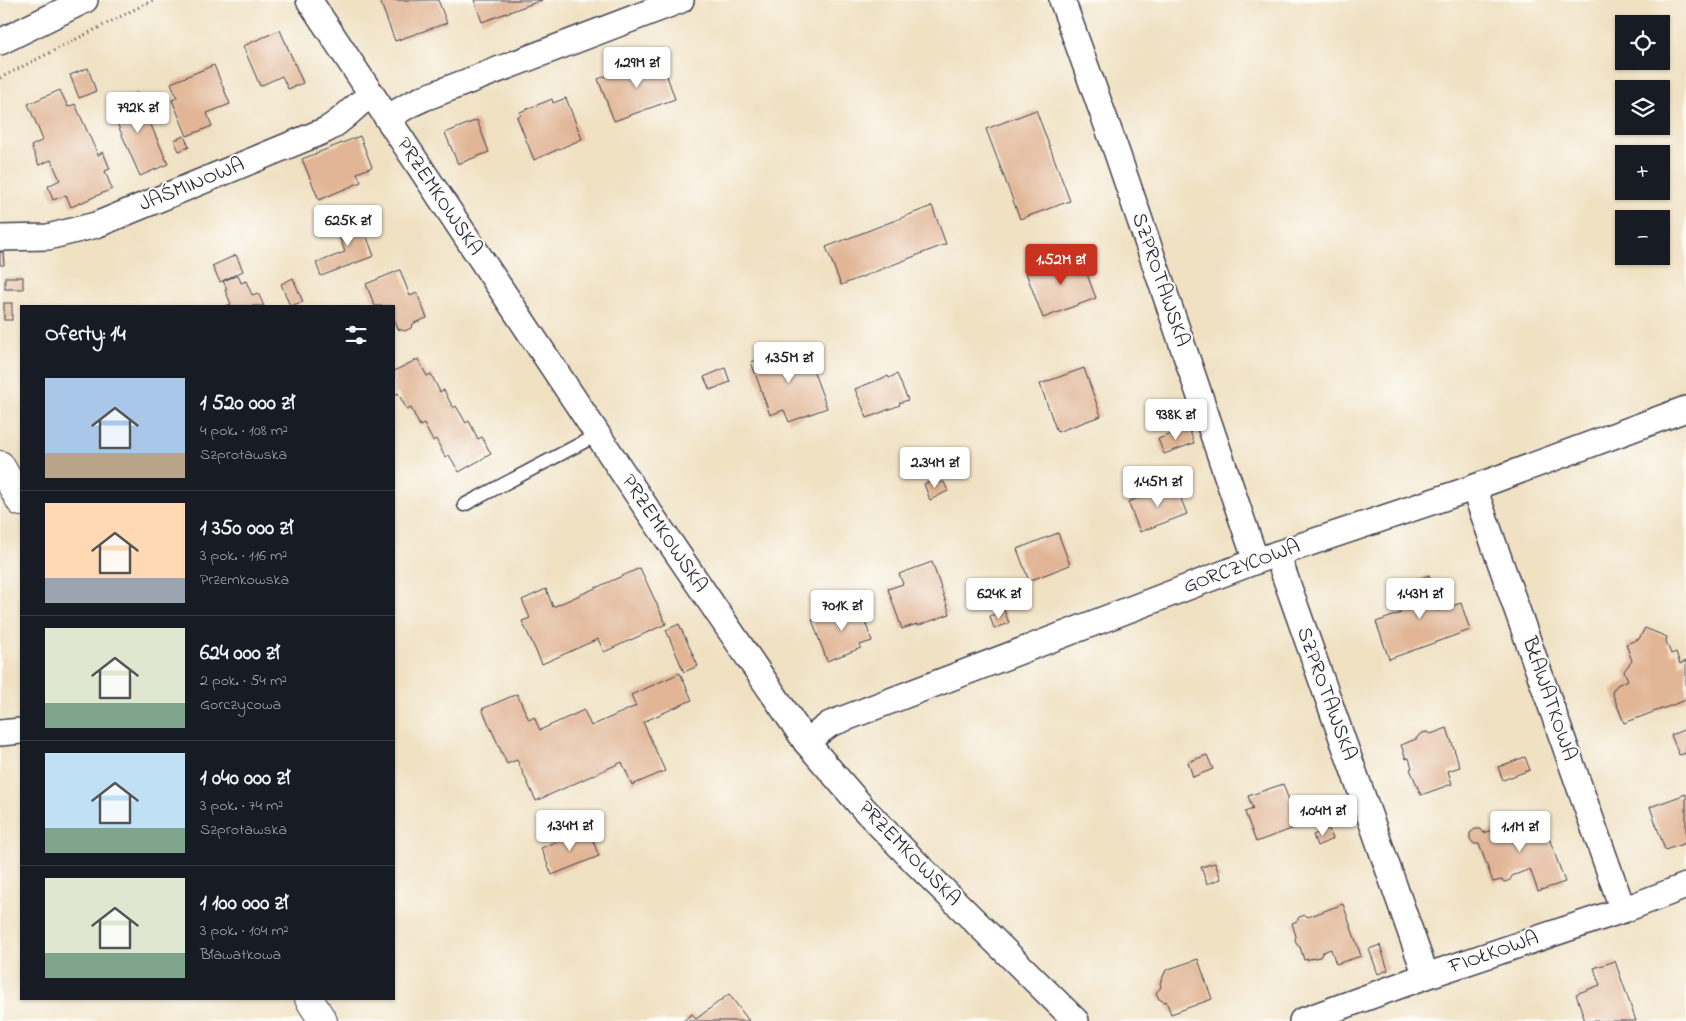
<!DOCTYPE html>
<html lang="pl">
<meta charset="utf-8">
<style>
:root{--surface:#171b24;--page:#20242c;--text:#f1f3f6;--muted:#9ea1a6;--line:#363941;--accent:#c8321e}
body{margin:0;font-family:"Indie Flower",sans-serif;background:var(--page);color:var(--text);height:100vh;display:flex;flex-direction:column;font-size:19px;white-space:nowrap}
*{box-sizing:border-box;margin:0}
p{font-size:16px;color:var(--muted)}
.icon{flex:none;width:28px;height:28px;fill:none;stroke:currentColor;stroke-width:2;stroke-linecap:round;stroke-linejoin:round}
.map{position:relative;flex:1;overflow:hidden}
.sheet{position:absolute;left:20px;top:305px;width:375px;height:695px;display:flex;flex-direction:column;background:var(--surface);border-radius:0px;box-shadow:0 1px 4px #0004}
.sheet>*{flex:none}
.tools{position:absolute;left:1615px;top:15px;display:grid;gap:10px}
.tools a{display:grid;place-items:center;width:55px;height:55px;border-radius:0px;background:var(--surface);box-shadow:0 1px 4px #0004;font-size:25px}
.price{position:absolute;translate:-50% -42px;padding:0 11px;border-radius:5px;background:#fff;color:#222;font-size:16px;line-height:32px;filter:drop-shadow(0 1px 2px #0008)}
.price::after{content:'';position:absolute;left:50%;top:30px;width:15px;height:11px;margin-left:-8px;background:inherit;clip-path:polygon(0 0,100% 0,50% 100%)}
.price.selected{background:var(--accent);color:#fff}
ul{padding:0;list-style:none}
li{display:flex;align-items:center;gap:15px;height:125px;padding:0 25px}
li+li{border-top:1px solid var(--line)}
li span{display:grid;place-items:center;flex:none;width:140px;height:100px;border-radius:0px;color:#555}
li>.icon{margin-inline-start:auto}
span .icon{width:60px;height:60px;fill:#fffc;stroke-width:1}
li b{font-size:21px}
h2{display:flex;justify-content:space-between;align-items:center;height:60px;padding:0 25px;font-size:21px}
.map>svg:first-child{display:block}
</style>
<div class="map">
<svg width="1686" height="1021" viewBox="0 0 1686 1021">
<rect width="100%" height="100%" fill="#fdfcf7"/>
<filter id="ink" filterUnits="userSpaceOnUse"><feTurbulence type="fractalNoise" baseFrequency=".02" numOctaves="2"/><feDisplacementMap in="SourceGraphic" scale="10" xChannelSelector="R" yChannelSelector="G"/><feConvolveMatrix kernelMatrix="1 2 1 2 8 2 1 2 1" color-interpolation-filters="sRGB"/></filter>
<filter id="wash" filterUnits="userSpaceOnUse"><feTurbulence type="fractalNoise" baseFrequency=".0096" numOctaves="4" result="noise"/><feDisplacementMap in="SourceGraphic" scale="20" xChannelSelector="R" yChannelSelector="G"/><feGaussianBlur stdDeviation="1.12" result="paint"/><feColorMatrix in="noise" values="0 0 0 0 0 0 0 0 0 0 0 0 0 0 0 0 0 1.4 0 .05"/><feComposite in="paint" operator="in"/></filter>
<g filter="url(#wash)">
<rect width="100%" height="100%" fill="#f0e1c3"/>
<g id="blocks">
<g fill="#e1b595">
<polygon points="383,0 438,0 447,23 395,41 380,1"/>
<polygon points="474,0 542,0 482,22"/>
<polygon points="280,30 303,83 288,89 282,76 260,86 243,46"/>
<polygon points="660,56 675,99 614,121 598,79"/>
<polygon points="214,65 230,104 207,113 212,126 187,136 172,100 177,98 171,83"/>
<polygon points="88,68 96,91 79,98 70,75"/>
<polygon points="60,90 68,107 75,104 98,155 103,152 110,169 105,171 112,189 71,207 66,195 53,200 48,186 60,180 51,160 39,165 31,146 43,140 28,104"/>
<polygon points="137,93 168,164 140,176 109,105"/>
<polygon points="566,98 582,139 534,160 517,117 521,115 520,112 552,99 553,103"/>
<polygon points="1036,110 1070,201 1020,219 986,129"/>
<polygon points="477,120 489,152 458,164 445,133"/>
<polygon points="184,136 189,147 179,151 174,140"/>
<polygon points="360,136 372,167 357,173 361,182 319,200 302,159"/>
<polygon points="932,206 946,244 841,285 826,247"/>
<polygon points="359,216 374,256 321,276 316,263 345,252 335,225"/>
<polygon points="0,252 3,252 4,265 0,265"/>
<polygon points="1079,253 1096,298 1043,318 1026,273"/>
<polygon points="236,255 243,271 220,282 212,266"/>
<polygon points="400,270 410,296 417,293 427,318 414,323 411,328 405,331 398,329 394,318 394,306 375,306 366,284"/>
<polygon points="238,275 241,283 246,281 252,295 258,293 264,306 226,306 231,304 225,290 227,289 223,281"/>
<rect x="5" y="277" width="18" height="12"/>
<polygon points="293,278 303,302 290,306 281,284"/>
<rect x="4" y="303" width="8" height="17"/>
<polygon points="805,348 827,408 789,422 784,410 770,415 751,362 783,351 784,355"/>
<polygon points="418,359 427,376 431,374 440,392 444,390 453,408 456,406 466,423 469,421 478,439 482,437 491,454 459,472 449,455 445,457 436,439 433,441 424,424 420,426 411,408 407,410 398,393 394,395 394,371"/>
<polygon points="725,368 730,382 710,390 704,377"/>
<polygon points="1084,368 1101,416 1057,432 1040,384"/>
<polygon points="897,374 908,400 899,403 900,405 867,418 855,389 888,376 889,378"/>
<polygon points="1189,428 1194,443 1164,454 1158,439"/>
<polygon points="937,479 939,483 944,482 948,491 930,500 924,484"/>
<polygon points="1175,484 1187,514 1140,532 1128,502"/>
<polygon points="1058,533 1070,565 1029,581 1017,549"/>
<polygon points="932,562 950,614 917,626 917,624 902,629 888,589 903,584 899,574"/>
<polygon points="640,568 666,624 604,652 598,639 542,664 522,621 530,618 522,600 546,589 553,607"/>
<polygon points="1429,575 1436,597 1432,599 1437,611 1461,603 1470,630 1389,659 1376,622 1401,613 1393,589"/>
<polygon points="858,603 872,641 860,645 861,648 827,661 812,620"/>
<polygon points="1004,610 1009,623 994,629 990,616"/>
<polygon points="679,624 698,666 684,672 666,630"/>
<polygon points="1645,628 1667,637 1666,641 1671,654 1676,652 1680,664 1686,661 1686,700 1624,723 1612,692 1617,685 1628,680 1624,671 1632,661 1626,644 1639,639"/>
<polygon points="680,673 692,700 643,722 665,771 632,785 622,762 536,801 517,760 507,764 482,709 517,694 529,720 534,717 540,730 584,710 591,726 636,706 631,695"/>
<polygon points="1447,728 1460,767 1448,771 1452,784 1421,795 1410,769 1412,768 1409,758 1406,759 1401,745 1416,739 1420,734 1426,732 1431,734"/>
<polygon points="1686,729 1686,753 1679,755 1671,735"/>
<polygon points="1207,755 1213,769 1193,777 1188,762"/>
<polygon points="1525,757 1530,770 1503,780 1498,767"/>
<polygon points="1283,784 1293,811 1296,810 1302,825 1256,842 1245,812 1253,809 1248,796"/>
<polygon points="1686,794 1686,843 1665,850 1650,807"/>
<polygon points="1540,813 1565,882 1538,891 1530,869 1512,876 1510,880 1505,882 1501,880 1493,882 1479,844 1474,844 1470,839 1470,833 1475,829 1481,829 1484,833 1503,826 1505,833 1528,825 1526,818"/>
<polygon points="588,829 599,856 552,875 541,848"/>
<polygon points="1329,829 1333,839 1317,846 1313,835"/>
<polygon points="1215,863 1221,879 1207,884 1201,867"/>
<polygon points="1343,904 1361,956 1336,964 1331,949 1323,952 1320,957 1304,960 1300,947 1297,945 1295,940 1296,936 1292,923 1297,921 1299,917 1305,915 1308,917"/>
<polygon points="1380,945 1388,970 1378,974 1369,949"/>
<polygon points="1198,959 1212,999 1171,1014 1166,1001 1164,1002 1159,999 1156,993 1161,987 1160,983 1166,970"/>
<polygon points="1615,961 1636,1021 1585,1021 1576,994 1600,985 1594,968"/>
<polygon points="729,994 749,1021 683,1021 692,1014 696,1019"/>
</g>
</g>
</g>
<g filter="url(#ink)">
<use href="#blocks" fill-opacity="0" stroke="#413f4f" stroke-width="1"/>
<g fill="none" stroke-linecap="round" stroke-linejoin="round">
<defs>
<polyline id="lane" points="464,505 597,435"/>
<g id="street">
<polyline points="309,0 643,503 806,742 863,808 916,863 1076,1021"/>
<polyline points="1062,0 1117,153 1256,561"/>
<polyline points="0,42 85,0"/>
<polyline points="387,118 409,105 424,98 681,0"/>
<path d="M0 238 48 237 96 225 326 130C343 121 355 105 371 95"/>
<polyline points="1474,488 1623,910"/>
<polyline points="1277,554 1426,976"/>
<polyline points="0,733 21,731"/>
<polyline points="806,742 830,724 1256,561 1467,490 1686,409"/>
<polyline points="1302,1021 1426,976 1623,910 1686,886"/>
</g>
<g id="secondary">
<polyline points="0,465 21,502"/>
<polyline points="309,999 323,1021"/>
</g>
</defs>
<use href="#lane" stroke="#413f4f" stroke-width="15"/>
<use href="#street" stroke="#413f4f" stroke-width="28"/>
<use href="#secondary" stroke="#413f4f" stroke-width="30"/>
<polyline stroke="#413f4f" stroke-width="3" stroke-dasharray="1 4" stroke-linecap="butt" points="0,78 153,0"/>
<use href="#lane" stroke="#fff" stroke-width="12"/>
<use href="#street" stroke="#fff" stroke-width="25"/>
<use href="#secondary" stroke="#fff" stroke-width="28"/>
</g>
</g>
<g text-anchor="middle" dominant-baseline="central" stroke-width="4" stroke-linejoin="round" paint-order="stroke">
<g font-size="21" fill="#22223b" stroke="#fdfcf7">
<text transform="translate(192 185) rotate(-22)">JAŚMINOWA</text>
<text transform="translate(439 197) rotate(56)">PRZEMKOWSKA</text>
<text transform="translate(1160 280) rotate(71)">SZPROTAWSKA</text>
<text transform="translate(664 534) rotate(56)">PRZEMKOWSKA</text>
<text transform="translate(1242 567) rotate(-20)">GORCZYCOWA</text>
<text transform="translate(1326 694) rotate(70)">SZPROTAWSKA</text>
<text transform="translate(1549 699) rotate(71)">BŁAWATKOWA</text>
<text transform="translate(909 854) rotate(46)">PRZEMKOWSKA</text>
<text transform="translate(1494 953) rotate(-19)">FIOŁKOWA</text>
</g>
</g>
</svg>
<div class="tools">
<a><svg class="icon" aria-label="locate" viewBox="0 0 24 24"><circle cx="12" cy="12" r="6"/><path d="M12 2v4M12 18v4M2 12h4M18 12h4"/></svg></a>
<a><svg class="icon" aria-label="layers" viewBox="0 0 24 24"><path d="M12 4l9 5-9 5-9-5zM3 14l9 5 9-5"/></svg></a>
<a>+</a>
<a>−</a>
</div>
<b class="price" style="left:637px;top:89px">1.29M zł</b>
<b class="price" style="left:138px;top:134px">792K zł</b>
<b class="price" style="left:348px;top:247px">625K zł</b>
<b class="price selected" style="left:1061px;top:286px">1.52M zł</b>
<b class="price" style="left:789px;top:384px">1.35M zł</b>
<b class="price" style="left:1176px;top:441px">938K zł</b>
<b class="price" style="left:935px;top:489px">2.34M zł</b>
<b class="price" style="left:1158px;top:508px">1.45M zł</b>
<b class="price" style="left:999px;top:620px">624K zł</b>
<b class="price" style="left:1420px;top:620px">1.43M zł</b>
<b class="price" style="left:842px;top:632px">701K zł</b>
<b class="price" style="left:1323px;top:837px">1.04M zł</b>
<b class="price" style="left:570px;top:852px">1.34M zł</b>
<b class="price" style="left:1520px;top:853px">1.1M zł</b>
<section class="sheet">
<h2>Oferty: 14<svg class="icon" aria-label="filters" viewBox="0 0 24 24"><path d="M4 7h16M4 17h16"/><circle cx="9" cy="7" r="2"/><circle cx="15" cy="17" r="2"/></svg></h2>
<ul>
<li><span style="background:linear-gradient(#a9c7e8 75%,#b9a48a 0)"><svg class="icon" aria-label="home" viewBox="0 0 24 24"><path d="M3 11l9-7 9 7M6 9v11h12V9"/></svg></span><div><b>1 520 000 zł</b><p>4 pok. · 108 m²</p><p>Szprotawska</p></div></li>
<li><span style="background:linear-gradient(#ffd9b3 75%,#9aa5b1 0)"><svg class="icon" aria-label="home" viewBox="0 0 24 24"><path d="M3 11l9-7 9 7M6 9v11h12V9"/></svg></span><div><b>1 350 000 zł</b><p>3 pok. · 116 m²</p><p>Przemkowska</p></div></li>
<li><span style="background:linear-gradient(#dfe7d0 75%,#7fa58c 0)"><svg class="icon" aria-label="home" viewBox="0 0 24 24"><path d="M3 11l9-7 9 7M6 9v11h12V9"/></svg></span><div><b>624 000 zł</b><p>2 pok. · 54 m²</p><p>Gorczycowa</p></div></li>
<li><span style="background:linear-gradient(#bfe0f5 75%,#7fa58c 0)"><svg class="icon" aria-label="home" viewBox="0 0 24 24"><path d="M3 11l9-7 9 7M6 9v11h12V9"/></svg></span><div><b>1 040 000 zł</b><p>3 pok. · 74 m²</p><p>Szprotawska</p></div></li>
<li><span style="background:linear-gradient(#dfe7d0 75%,#7fa58c 0)"><svg class="icon" aria-label="home" viewBox="0 0 24 24"><path d="M3 11l9-7 9 7M6 9v11h12V9"/></svg></span><div><b>1 100 000 zł</b><p>3 pok. · 104 m²</p><p>Bławatkowa</p></div></li>
</ul>
</section>
</div>
